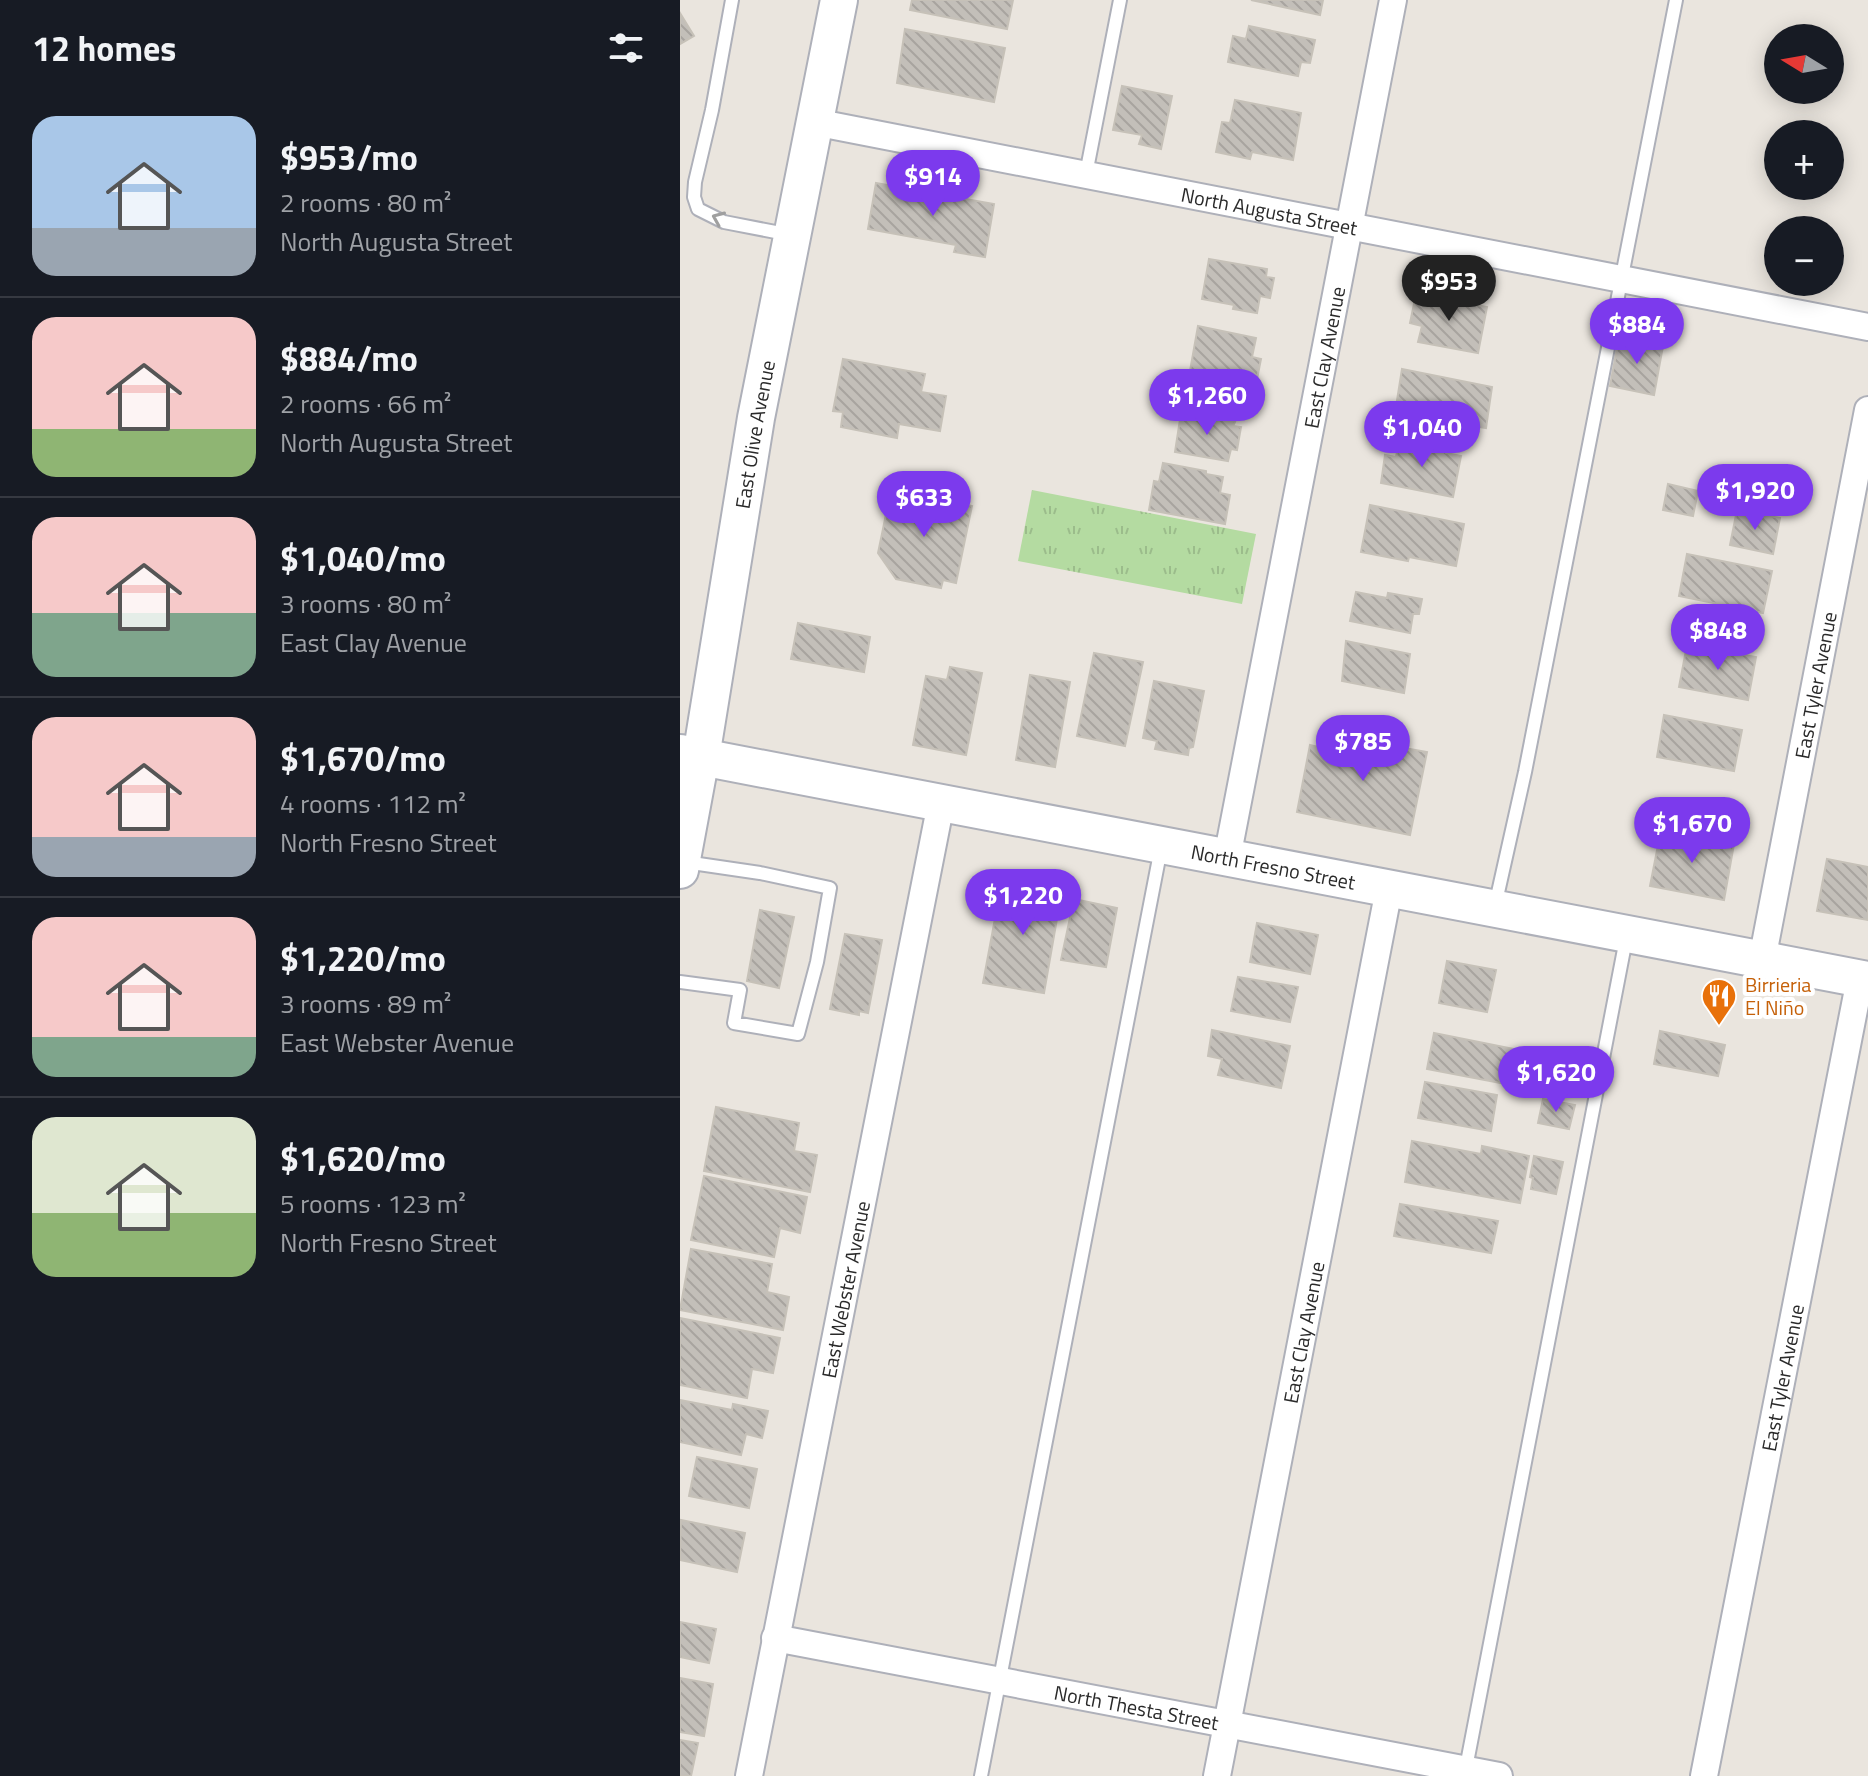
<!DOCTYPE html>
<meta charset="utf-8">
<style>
:root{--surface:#171b24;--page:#20242c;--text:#f1f3f6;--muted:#9ea1a6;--line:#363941;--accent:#7c3aed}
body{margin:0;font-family:"Titillium Web",sans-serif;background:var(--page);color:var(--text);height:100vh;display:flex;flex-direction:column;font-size:30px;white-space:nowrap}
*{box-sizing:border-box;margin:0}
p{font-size:26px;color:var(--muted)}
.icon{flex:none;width:44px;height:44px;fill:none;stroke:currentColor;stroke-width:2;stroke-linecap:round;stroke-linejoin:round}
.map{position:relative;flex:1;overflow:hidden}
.details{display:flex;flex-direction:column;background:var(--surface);width:680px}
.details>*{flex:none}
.needle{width:52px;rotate:281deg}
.controls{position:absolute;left:1084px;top:24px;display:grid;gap:16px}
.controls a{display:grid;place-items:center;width:80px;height:80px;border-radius:50%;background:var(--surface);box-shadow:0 4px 20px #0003;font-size:40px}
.price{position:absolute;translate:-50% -68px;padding:0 18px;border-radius:28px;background:var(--accent);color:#fff;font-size:26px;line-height:52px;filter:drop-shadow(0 2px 4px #0008)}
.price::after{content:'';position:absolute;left:50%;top:48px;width:24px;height:18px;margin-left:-12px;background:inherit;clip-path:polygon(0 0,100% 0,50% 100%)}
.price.active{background:#222;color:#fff}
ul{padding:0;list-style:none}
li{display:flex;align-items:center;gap:24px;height:200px;padding:0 32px}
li+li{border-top:2px solid var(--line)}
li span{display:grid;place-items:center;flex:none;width:224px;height:160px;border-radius:24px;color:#555}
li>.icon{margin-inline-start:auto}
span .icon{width:96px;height:96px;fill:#fffc;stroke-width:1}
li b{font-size:34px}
h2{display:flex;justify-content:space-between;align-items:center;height:96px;padding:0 32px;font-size:34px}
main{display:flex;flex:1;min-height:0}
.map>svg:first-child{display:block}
</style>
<main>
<section class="details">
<h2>12 homes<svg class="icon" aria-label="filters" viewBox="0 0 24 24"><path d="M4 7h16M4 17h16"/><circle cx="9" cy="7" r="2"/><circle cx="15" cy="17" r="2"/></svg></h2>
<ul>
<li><span style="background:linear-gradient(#a9c7e8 70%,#9aa5b1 0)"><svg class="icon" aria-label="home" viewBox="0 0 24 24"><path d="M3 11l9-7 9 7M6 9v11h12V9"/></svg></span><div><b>$953/mo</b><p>2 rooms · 80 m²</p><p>North Augusta Street</p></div></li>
<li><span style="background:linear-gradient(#f6c9c9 70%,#8fb573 0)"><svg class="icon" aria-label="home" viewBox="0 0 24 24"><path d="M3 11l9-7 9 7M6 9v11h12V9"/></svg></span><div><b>$884/mo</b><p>2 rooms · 66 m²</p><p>North Augusta Street</p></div></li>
<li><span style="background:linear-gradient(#f6c9c9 60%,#7fa58c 0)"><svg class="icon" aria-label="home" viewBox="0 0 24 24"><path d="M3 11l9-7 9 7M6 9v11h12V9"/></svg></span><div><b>$1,040/mo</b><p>3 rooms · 80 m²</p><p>East Clay Avenue</p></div></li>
<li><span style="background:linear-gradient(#f6c9c9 75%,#9aa5b1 0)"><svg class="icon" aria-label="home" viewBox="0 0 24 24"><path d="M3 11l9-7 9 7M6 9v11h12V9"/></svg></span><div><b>$1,670/mo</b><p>4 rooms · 112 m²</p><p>North Fresno Street</p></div></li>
<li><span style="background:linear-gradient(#f6c9c9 75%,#7fa58c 0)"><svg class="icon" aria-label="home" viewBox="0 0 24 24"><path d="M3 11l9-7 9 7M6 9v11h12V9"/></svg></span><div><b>$1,220/mo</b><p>3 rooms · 89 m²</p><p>East Webster Avenue</p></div></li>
<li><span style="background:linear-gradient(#dfe7d0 60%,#8fb573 0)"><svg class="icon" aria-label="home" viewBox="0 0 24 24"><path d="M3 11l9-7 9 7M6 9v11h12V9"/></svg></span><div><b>$1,620/mo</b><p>5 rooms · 123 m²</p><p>North Fresno Street</p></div></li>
</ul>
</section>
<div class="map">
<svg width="1188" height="1776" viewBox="0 0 1188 1776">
<defs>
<pattern id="grass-tufts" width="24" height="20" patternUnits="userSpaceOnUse" patternTransform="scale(2)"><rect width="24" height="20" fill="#b4dba1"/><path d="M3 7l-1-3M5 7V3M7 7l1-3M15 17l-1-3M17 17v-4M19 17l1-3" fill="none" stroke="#9bbc8b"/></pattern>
<pattern id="building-back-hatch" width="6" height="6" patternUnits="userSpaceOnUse" patternTransform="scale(2)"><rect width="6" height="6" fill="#c3bfb9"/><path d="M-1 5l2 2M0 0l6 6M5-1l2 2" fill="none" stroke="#a8a49f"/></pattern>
</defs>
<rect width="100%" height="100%" fill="#eae5de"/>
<polygon fill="url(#grass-tufts)" points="352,490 576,534 562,604 338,561"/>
<g fill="url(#building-back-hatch)" stroke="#c6c1b8" stroke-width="2">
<polygon points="232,0 333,0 327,29 230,10"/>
<polygon points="571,0 643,0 640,15"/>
<polygon points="0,13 14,36 0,44"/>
<polygon points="569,26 635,40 630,63 621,62 618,76 548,62 553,36 566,39"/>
<polygon points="225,29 325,48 314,102 217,83"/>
<polygon points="442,86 492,96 481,149 459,144 462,135 433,130"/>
<polygon points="555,100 621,113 613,160 572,152 570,159 536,152 542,122 550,123"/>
<polygon points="196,183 314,204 305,257 274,252 276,245 188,229"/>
<polygon points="529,259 587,269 586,277 594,278 590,298 580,296 577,313 553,309 554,305 522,299"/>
<polygon points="736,294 807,307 798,353 738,342 742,326 730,323"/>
<polygon points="518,326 576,338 572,357 581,359 576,384 510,371"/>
<polygon points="939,338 983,346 974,395 930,386"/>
<polygon points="163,359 245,374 241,392 266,396 260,431 219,424 217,438 161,427 163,412 153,411"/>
<polygon points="722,369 812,387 806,428 715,413"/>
<polygon points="501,413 555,422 553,426 561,427 557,450 551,449 548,461 495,452"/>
<polygon points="719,442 766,450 766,453 781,456 773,497 701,483 705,455 716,457"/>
<polygon points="483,463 526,471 526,474 543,477 540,493 550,495 545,524 469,510 474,481 479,482"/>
<polygon points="988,484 1018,491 1013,516 983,510"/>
<polygon points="211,490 292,506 276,583 263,580 261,588 216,579 198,553"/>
<polygon points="690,505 784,524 776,566 729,557 728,561 681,552"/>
<polygon points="1057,510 1100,518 1093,554 1050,545"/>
<polygon points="1007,554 1092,571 1083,613 999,596"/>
<polygon points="676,592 707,598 708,593 742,599 739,614 733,614 730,633 670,621"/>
<polygon points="118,623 190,637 184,672 111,659"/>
<polygon points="666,641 730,654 724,693 662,681"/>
<polygon points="1007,645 1076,657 1068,700 999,687"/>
<polygon points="414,653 463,662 445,746 397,736"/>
<polygon points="270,667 302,673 286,755 233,745 246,676 267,680"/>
<polygon points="350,675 390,682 375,767 336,760"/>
<polygon points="474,681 524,691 513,747 509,748 508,755 475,749 477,741 463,738"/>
<polygon points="984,715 1062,730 1054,771 977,757"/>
<polygon points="641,733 747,752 730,835 617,812 630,745 638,747"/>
<polygon points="981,830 1054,844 1044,900 970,886"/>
<polygon points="1147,859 1188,867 1188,920 1137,911"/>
<polygon points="322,881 382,890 364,993 303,983"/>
<polygon points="394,899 437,908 426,967 381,960"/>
<polygon points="80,910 114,917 99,988 67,981"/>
<polygon points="577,923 638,935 630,974 570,962"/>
<polygon points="165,934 202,940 188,1013 179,1011 179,1015 150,1009"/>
<polygon points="767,961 816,970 807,1012 759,1003"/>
<polygon points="558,977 618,987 610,1022 551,1011"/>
<polygon points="532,1030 610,1046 601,1088 538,1075 542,1059 528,1056"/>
<polygon points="980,1031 1045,1045 1038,1076 974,1064"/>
<polygon points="754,1033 834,1049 826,1084 747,1069"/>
<polygon points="876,1050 903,1055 898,1080 871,1075"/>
<polygon points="745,1082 817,1095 811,1131 738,1118"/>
<polygon points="863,1099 895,1105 889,1129 858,1123"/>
<polygon points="36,1107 119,1123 114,1151 137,1155 130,1192 24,1171"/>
<polygon points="732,1141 801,1154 802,1146 849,1156 840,1203 725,1182"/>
<polygon points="854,1156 883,1162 876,1194 851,1189 853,1178 850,1177"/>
<polygon points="24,1176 127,1197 120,1233 100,1228 94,1257 11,1240"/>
<polygon points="720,1204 818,1221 811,1253 714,1236"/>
<polygon points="11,1249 92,1264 87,1292 109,1297 103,1330 0,1310"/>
<polygon points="0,1318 100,1338 93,1373 72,1369 67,1398 0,1385"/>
<polygon points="0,1400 52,1410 53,1404 88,1411 82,1438 66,1434 61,1455 0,1442"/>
<polygon points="17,1457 77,1469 69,1508 9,1496"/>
<polygon points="1,1520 65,1533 57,1572 0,1560"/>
<polygon points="0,1622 36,1629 29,1663 0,1657"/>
<polygon points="0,1678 33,1684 24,1736 0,1732"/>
<polygon points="0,1740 18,1743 11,1776 0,1776"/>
</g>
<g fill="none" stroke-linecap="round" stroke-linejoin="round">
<defs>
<g id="service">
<polyline points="52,0 32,110 15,182 14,197 18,209 44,222 111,235"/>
<polyline points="406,174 440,0"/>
<polyline points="815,906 845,772 996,0"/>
<polyline points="0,982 60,990 54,1023 118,1034 137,962 150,888 80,873 5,862"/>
<polyline points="785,1773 946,939"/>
<polyline points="301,1776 481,848"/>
</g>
<g id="minor">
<path id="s1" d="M134 122 1188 327"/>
<path id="s2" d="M547 858 713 0"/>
<path id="s3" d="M1082 960 1188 410"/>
<path id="s4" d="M95 1638 819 1776"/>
<path id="s5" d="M69 1776 261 803"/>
<path id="s6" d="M537 1776 709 889"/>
<path id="s7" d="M1024 1776 1180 979"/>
</g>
<g id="secondary">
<path id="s8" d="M0 753 1188 980"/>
<path id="s9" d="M0 870 21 757 76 418 159 0"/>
</g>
</defs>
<use href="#service" stroke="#aeb0b9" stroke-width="16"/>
<use href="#minor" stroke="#aeb0b9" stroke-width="30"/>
<use href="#secondary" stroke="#aeb0b9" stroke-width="40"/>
<use href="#service" stroke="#fff" stroke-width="12"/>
<use href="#minor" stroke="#fff" stroke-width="26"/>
<use href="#secondary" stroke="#fff" stroke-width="36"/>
</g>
<defs><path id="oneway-chevron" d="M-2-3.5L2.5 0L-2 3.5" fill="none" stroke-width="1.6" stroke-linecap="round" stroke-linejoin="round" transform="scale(2)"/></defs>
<use stroke="#9f9f9f" href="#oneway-chevron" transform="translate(38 218) rotate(-157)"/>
<defs>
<symbol id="restaurant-pin" viewBox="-11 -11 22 30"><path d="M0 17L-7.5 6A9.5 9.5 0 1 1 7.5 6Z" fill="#e8710a" stroke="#fff"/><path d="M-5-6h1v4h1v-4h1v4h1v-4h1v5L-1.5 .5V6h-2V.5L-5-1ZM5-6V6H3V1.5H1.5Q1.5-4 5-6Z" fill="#fff"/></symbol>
</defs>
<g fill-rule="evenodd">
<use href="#restaurant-pin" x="1019" y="976" width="40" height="54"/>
</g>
<g text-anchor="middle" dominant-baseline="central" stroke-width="8" stroke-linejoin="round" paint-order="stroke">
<g font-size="20" fill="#2a2a2a" stroke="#fff">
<text stroke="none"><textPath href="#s1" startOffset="464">North Augusta Street</textPath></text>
<text stroke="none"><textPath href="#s2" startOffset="510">East Clay Avenue</textPath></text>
<text stroke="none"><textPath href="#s9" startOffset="442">East Olive Avenue</textPath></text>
<text stroke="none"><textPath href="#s3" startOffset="280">East Tyler Avenue</textPath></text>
<text stroke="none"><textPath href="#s8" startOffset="604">North Fresno Street</textPath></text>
<text stroke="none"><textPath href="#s5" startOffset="496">East Webster Avenue</textPath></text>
<text stroke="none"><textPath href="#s6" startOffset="452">East Clay Avenue</textPath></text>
<text stroke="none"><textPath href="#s7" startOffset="406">East Tyler Avenue</textPath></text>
<text stroke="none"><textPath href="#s4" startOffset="368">North Thesta Street</textPath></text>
</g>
<g font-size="20" fill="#c56008" stroke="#fff" text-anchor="start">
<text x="1065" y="984">Birrieria<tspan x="1065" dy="23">El Niño</tspan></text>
</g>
</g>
</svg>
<div class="controls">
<a><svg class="needle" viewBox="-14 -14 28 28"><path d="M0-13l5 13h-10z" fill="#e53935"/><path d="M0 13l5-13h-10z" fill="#9ea1a6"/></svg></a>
<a>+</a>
<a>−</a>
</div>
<b class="price" style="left:253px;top:218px">$914</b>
<b class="price active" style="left:769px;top:323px">$953</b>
<b class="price" style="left:957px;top:366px">$884</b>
<b class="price" style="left:527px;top:437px">$1,260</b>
<b class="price" style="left:742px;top:469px">$1,040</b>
<b class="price" style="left:1075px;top:532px">$1,920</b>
<b class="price" style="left:244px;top:539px">$633</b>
<b class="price" style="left:1038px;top:672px">$848</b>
<b class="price" style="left:683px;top:783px">$785</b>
<b class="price" style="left:1012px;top:865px">$1,670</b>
<b class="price" style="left:343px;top:937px">$1,220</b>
<b class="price" style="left:876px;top:1114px">$1,620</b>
</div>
</main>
